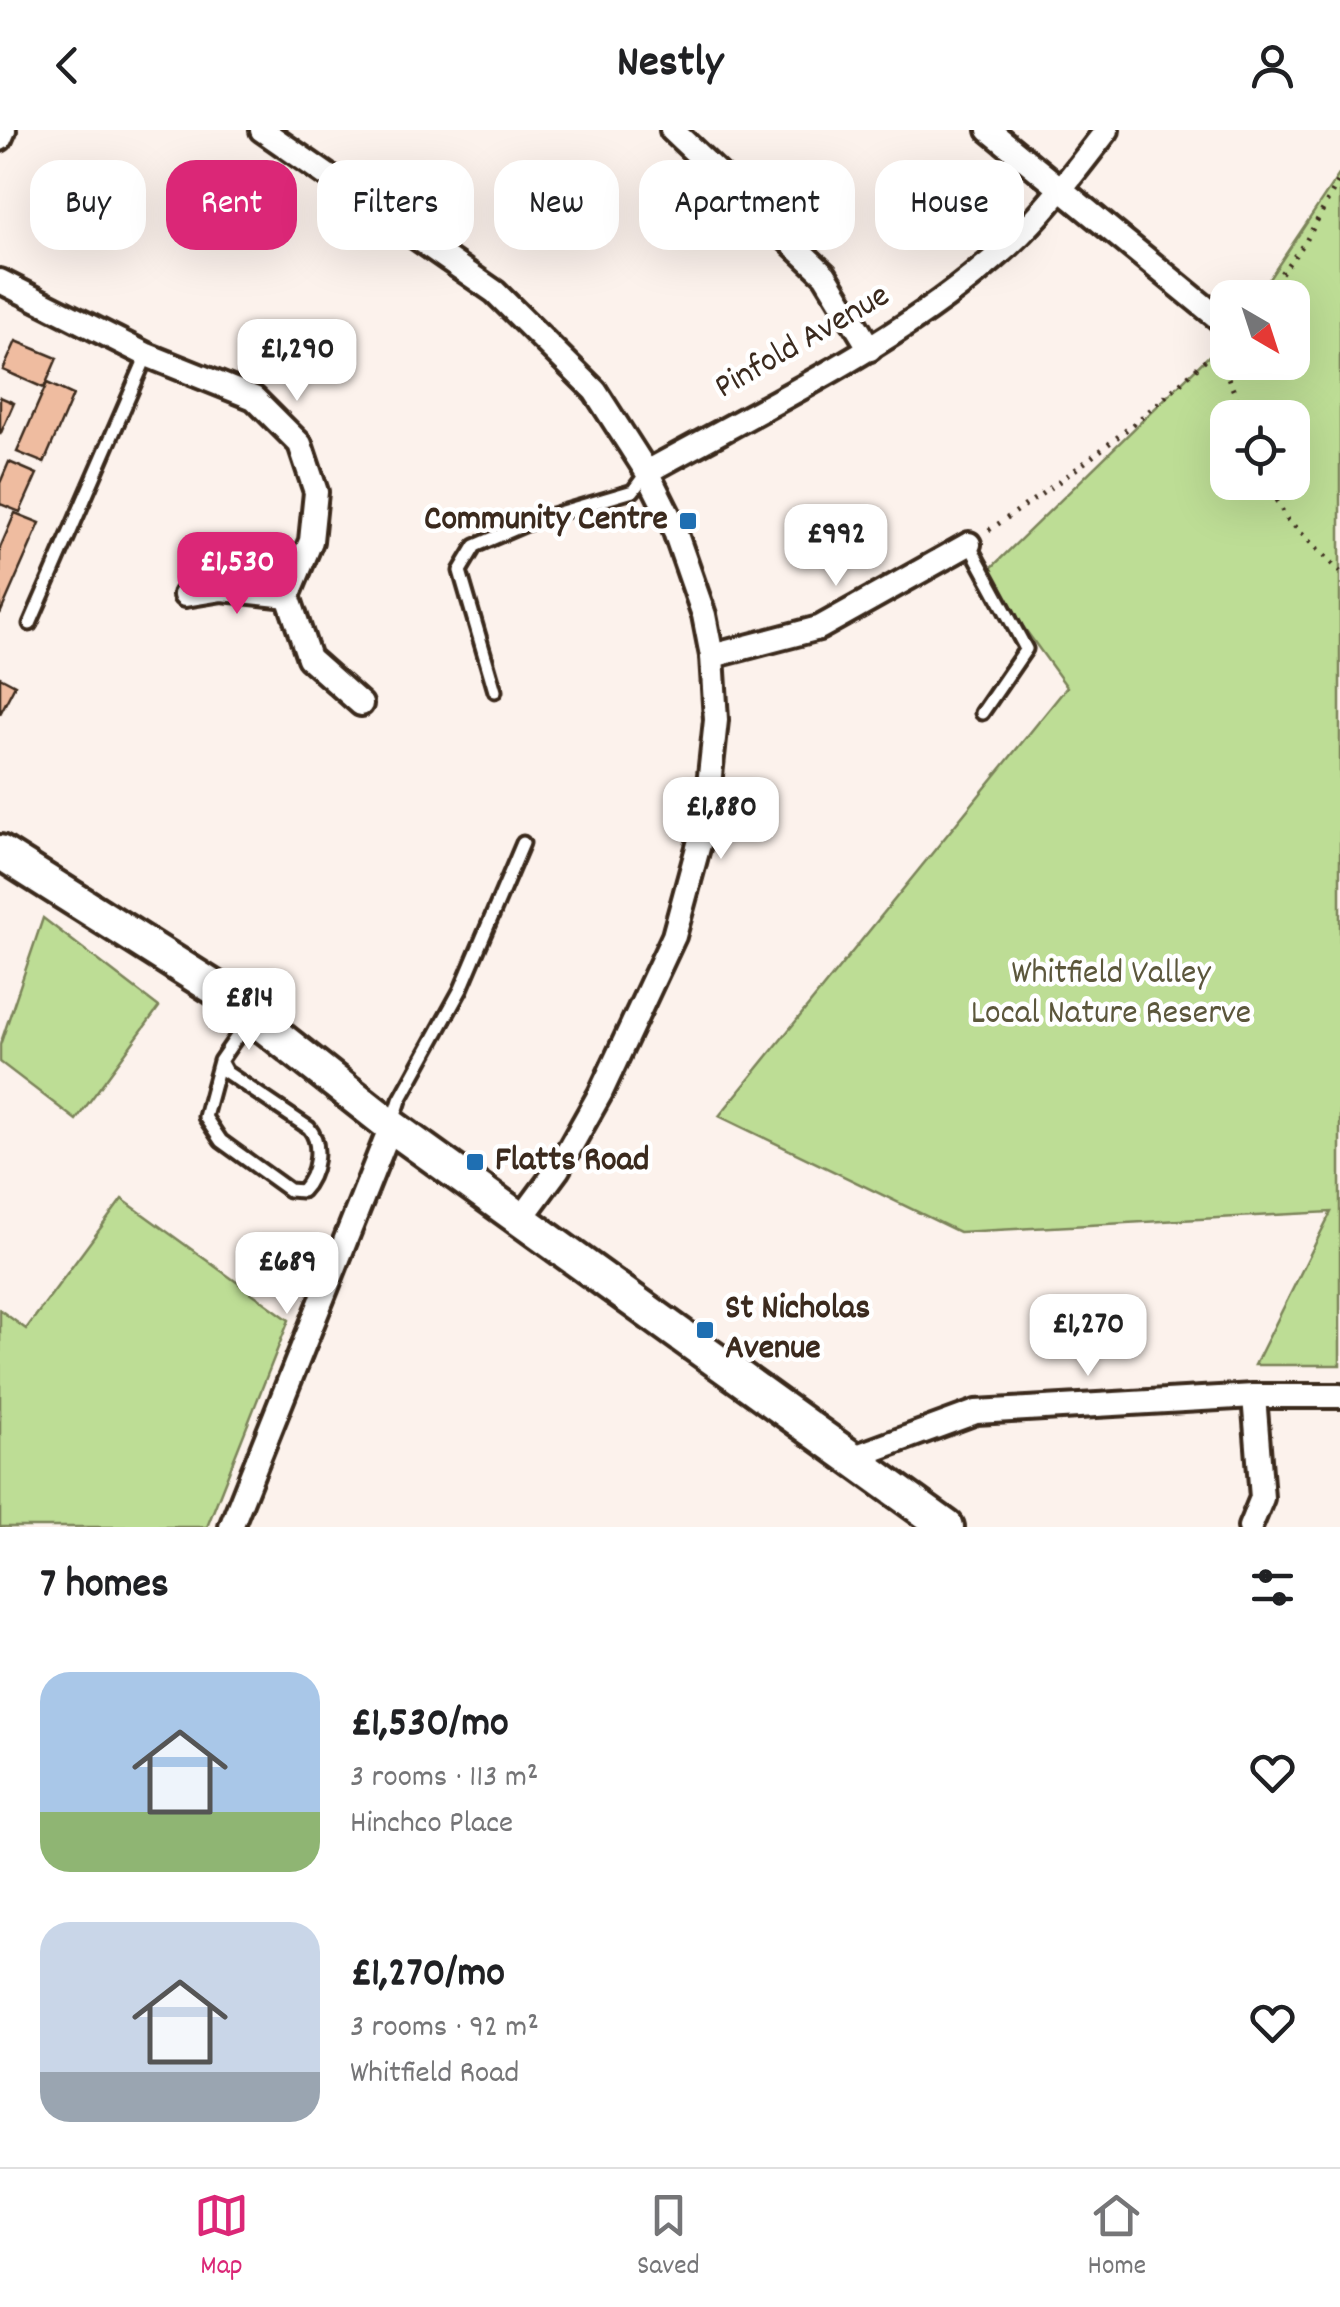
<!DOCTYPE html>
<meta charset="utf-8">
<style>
:root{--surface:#fff;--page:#f2f2f2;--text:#202124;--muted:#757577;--line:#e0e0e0;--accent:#db2777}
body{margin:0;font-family:Dekko,sans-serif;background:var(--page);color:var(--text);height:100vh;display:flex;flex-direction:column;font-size:38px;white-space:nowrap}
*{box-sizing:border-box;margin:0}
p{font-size:32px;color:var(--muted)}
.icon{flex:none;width:55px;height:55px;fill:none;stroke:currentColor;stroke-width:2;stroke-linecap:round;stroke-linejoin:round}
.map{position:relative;height:1397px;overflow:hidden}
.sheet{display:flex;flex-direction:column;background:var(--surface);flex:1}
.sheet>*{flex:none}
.banner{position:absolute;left:30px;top:30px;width:1280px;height:90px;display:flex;gap:20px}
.needle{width:65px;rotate:141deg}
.controls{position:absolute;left:1210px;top:150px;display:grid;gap:20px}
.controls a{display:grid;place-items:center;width:100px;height:100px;border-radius:20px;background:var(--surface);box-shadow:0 10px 40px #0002;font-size:50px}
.price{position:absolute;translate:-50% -85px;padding:0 22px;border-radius:20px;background:#fff;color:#222;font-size:32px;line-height:65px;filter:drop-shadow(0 2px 5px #0008)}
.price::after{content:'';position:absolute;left:50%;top:60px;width:30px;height:22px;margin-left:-15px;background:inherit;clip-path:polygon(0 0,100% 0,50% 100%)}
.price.current{background:var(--accent);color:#fff}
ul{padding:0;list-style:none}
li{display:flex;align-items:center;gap:30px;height:250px;padding:0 40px}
li span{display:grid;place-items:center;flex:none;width:280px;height:200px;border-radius:30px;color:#555}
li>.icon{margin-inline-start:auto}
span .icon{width:120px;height:120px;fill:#fffc;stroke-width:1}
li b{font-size:42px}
h2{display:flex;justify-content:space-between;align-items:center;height:120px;padding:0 40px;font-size:42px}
.tag{padding:0 35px;border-radius:30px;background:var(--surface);box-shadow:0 10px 40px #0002;font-size:35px;line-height:90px}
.tag.current{background:var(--accent);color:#fff}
header{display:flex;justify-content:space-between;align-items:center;height:130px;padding:0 40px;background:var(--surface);font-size:45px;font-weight:800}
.tab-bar{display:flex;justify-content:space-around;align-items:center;height:140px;border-top:2px solid var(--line);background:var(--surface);font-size:28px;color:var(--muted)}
.tab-bar a{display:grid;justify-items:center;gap:5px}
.tab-bar .current{color:var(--accent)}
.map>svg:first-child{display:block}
</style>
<header><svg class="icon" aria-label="back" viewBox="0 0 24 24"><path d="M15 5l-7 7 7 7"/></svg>Nestly<svg class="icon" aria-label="person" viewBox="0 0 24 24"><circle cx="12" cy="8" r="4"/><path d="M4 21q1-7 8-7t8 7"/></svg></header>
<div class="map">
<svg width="1340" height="1397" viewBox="0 0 1340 1397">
<rect width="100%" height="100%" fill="#fcf2ec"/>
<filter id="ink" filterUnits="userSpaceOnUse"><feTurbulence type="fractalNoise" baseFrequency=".01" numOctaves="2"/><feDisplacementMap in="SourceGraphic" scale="20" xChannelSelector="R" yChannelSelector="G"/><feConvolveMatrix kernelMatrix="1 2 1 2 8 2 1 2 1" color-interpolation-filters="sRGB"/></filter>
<g filter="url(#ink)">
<g fill="#bddd95" stroke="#7c845a" stroke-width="2.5" fill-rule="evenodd">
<path d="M1340 43V1235H1255L1331 1082 959 1102 719 986 1067 557 985 444 1227 208 1228 232H1292V168L1257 167ZM1228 288H1292V352H1228Z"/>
<polygon points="43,788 159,877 76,990 0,932 0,915"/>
<polygon points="122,1069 289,1190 207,1397 0,1397 0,1180 26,1199"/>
</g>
<g fill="#efbca0" stroke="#3b2a1e" stroke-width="2.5">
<polygon points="16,211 57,228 44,258 3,240"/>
<polygon points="47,253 73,265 44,333 17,322"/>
<polygon points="0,267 14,273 0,305"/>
<polygon points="9,332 37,344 20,382 0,374 0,353"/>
<polygon points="15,383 40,393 0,484 0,418"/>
<polygon points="0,547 15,555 0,584"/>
</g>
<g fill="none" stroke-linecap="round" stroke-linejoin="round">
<defs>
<g id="lane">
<polyline points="969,414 1026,519 982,583"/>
<polyline points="30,494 147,225"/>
<polyline points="495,561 460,441 475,416 538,389 633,361 647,342"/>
<path d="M220 931 226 942 309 998C323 1015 317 1045 302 1061L289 1060 221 1011 205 987 220 931 249 889"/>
<polyline points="393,992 400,970 461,859 523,713"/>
</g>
<g id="street">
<polyline points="262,0 495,162 595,261 647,342 671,390 704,485 712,526 716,590 705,692 674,806 600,964 558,1039 521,1089"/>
<polyline points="672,0 825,145 870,219"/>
<polyline points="989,0 1228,196"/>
<polyline points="0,9 4,0"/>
<polyline points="0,151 147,225 254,268 300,314 316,362 311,411 288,466 309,528 361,574"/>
<path d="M647 342C771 273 903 212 1008 116 1045 82 1076 40 1107 0"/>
<polyline points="185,465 222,459 288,466"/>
<polyline points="712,526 819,498 969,414"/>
<polyline points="854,1327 976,1282 1254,1266 1340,1266"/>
<polyline points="231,1397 391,996"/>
<polyline points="1250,1397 1262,1368 1254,1266"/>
</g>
<polyline id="secondary" points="0,722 221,862 391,996 947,1397"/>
</defs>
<use href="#lane" stroke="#3b2a1e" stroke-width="19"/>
<use href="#street" stroke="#3b2a1e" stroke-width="30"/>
<use href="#secondary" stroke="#3b2a1e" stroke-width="40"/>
<g stroke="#3b2a1e" stroke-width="5" stroke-dasharray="2.5 8" stroke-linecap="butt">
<polyline points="1262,168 1306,111 1340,48"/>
<polyline points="1216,219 1245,288"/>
<polyline points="1266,352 1287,389 1340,442"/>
<path d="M989 400C1073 344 1146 289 1218 217"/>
</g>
<use href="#lane" stroke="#fff" stroke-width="11"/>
<use href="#street" stroke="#fff" stroke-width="22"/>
<use href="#secondary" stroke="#fff" stroke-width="32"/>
</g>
</g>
<g fill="#1f6fb2" stroke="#fff" stroke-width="4">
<rect x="678" y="381" width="20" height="20" rx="5"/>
<rect x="465" y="1022" width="20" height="20" rx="5"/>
<rect x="695" y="1190" width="20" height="20" rx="5"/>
</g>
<g text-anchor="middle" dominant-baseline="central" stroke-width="9" stroke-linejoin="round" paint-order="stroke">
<g font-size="35" fill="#3b2a1e" stroke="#fff">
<text transform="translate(803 213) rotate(-30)">Pinfold Avenue</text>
</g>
<g font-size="35" font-weight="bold" fill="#3b2a1e" stroke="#fff" text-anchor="start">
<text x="668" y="391" text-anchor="end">Community Centre</text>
<text x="495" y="1032">Flatts Road</text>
<text x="725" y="1180">St Nicholas<tspan x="725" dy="40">Avenue</tspan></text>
</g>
<g font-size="35" fill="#5c573c" stroke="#fff">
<text x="1111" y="845">Whitfield Valley<tspan x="1111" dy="40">Local Nature Reserve</tspan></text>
</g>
</g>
</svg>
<div class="controls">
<a><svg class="needle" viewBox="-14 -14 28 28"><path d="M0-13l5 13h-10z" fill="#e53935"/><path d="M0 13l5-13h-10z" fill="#757577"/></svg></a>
<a><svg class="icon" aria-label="locate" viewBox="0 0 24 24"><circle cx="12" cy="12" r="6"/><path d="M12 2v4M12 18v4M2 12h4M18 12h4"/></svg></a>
</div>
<b class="price" style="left:297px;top:274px">£1,290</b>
<b class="price" style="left:836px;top:459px">£992</b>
<b class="price current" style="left:237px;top:487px">£1,530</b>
<b class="price" style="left:721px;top:732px">£1,880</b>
<b class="price" style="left:249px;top:923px">£814</b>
<b class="price" style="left:287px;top:1187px">£689</b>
<b class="price" style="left:1088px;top:1249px">£1,270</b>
<div class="banner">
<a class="tag">Buy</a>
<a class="tag current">Rent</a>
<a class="tag">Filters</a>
<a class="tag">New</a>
<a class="tag">Apartment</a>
<a class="tag">House</a>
</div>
</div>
<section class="sheet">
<h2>7 homes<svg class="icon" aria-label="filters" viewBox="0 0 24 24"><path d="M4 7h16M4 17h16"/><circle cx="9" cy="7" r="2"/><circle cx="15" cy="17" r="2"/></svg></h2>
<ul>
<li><span style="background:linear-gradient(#a9c7e8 70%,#8fb573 0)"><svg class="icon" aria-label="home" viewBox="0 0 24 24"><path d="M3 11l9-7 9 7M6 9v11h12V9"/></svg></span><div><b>£1,530/mo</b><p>3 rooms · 113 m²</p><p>Hinchco Place</p></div><svg class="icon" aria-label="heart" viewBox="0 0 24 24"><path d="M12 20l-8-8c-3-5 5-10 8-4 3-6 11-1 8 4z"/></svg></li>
<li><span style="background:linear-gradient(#c9d6e8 75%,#9aa5b1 0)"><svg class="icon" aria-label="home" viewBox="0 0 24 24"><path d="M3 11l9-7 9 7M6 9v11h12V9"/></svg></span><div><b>£1,270/mo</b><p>3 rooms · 92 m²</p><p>Whitfield Road</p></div><svg class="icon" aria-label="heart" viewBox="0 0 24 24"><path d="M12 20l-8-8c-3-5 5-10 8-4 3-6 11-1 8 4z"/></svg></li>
</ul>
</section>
<nav class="tab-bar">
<a class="current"><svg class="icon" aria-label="map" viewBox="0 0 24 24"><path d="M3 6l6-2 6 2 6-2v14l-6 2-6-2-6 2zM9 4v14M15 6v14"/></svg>Map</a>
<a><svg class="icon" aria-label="saved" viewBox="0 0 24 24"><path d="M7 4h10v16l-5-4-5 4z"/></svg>Saved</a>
<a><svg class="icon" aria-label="home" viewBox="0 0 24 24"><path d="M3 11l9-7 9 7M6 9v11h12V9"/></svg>Home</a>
</nav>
